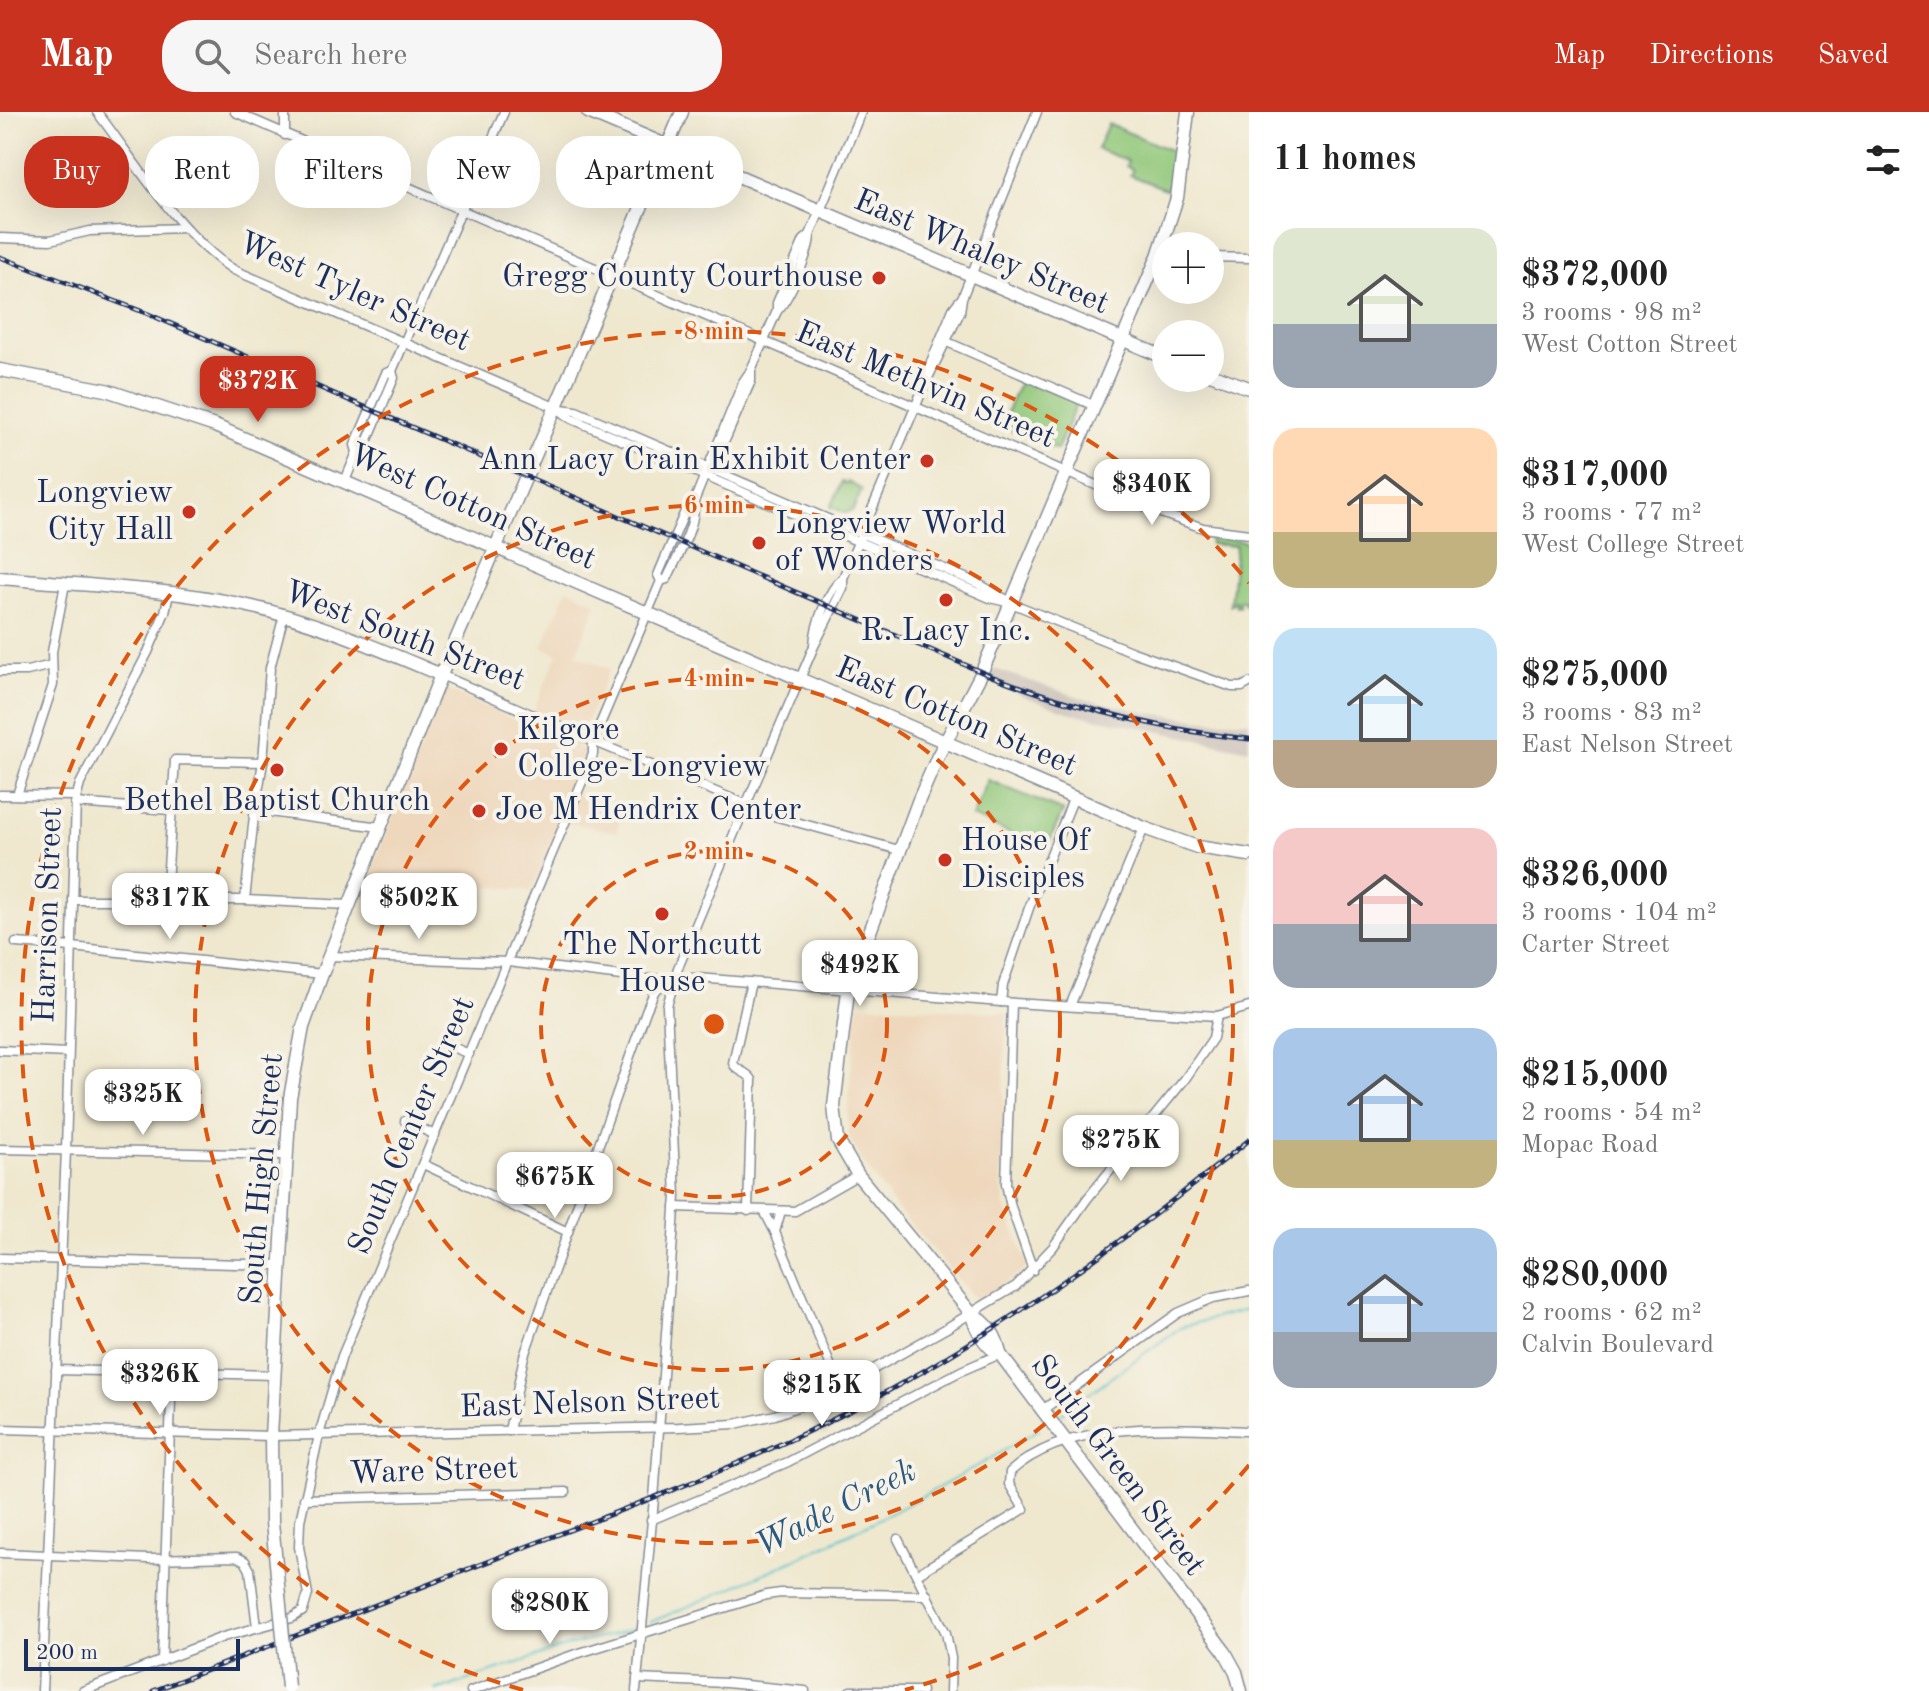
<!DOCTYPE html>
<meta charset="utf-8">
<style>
:root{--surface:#fff;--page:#f6f6f6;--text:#222;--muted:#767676;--accent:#c8321e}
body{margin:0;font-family:"Old Standard TT",serif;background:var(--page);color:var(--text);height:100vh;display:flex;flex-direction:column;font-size:30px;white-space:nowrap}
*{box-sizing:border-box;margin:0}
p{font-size:26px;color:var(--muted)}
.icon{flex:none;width:44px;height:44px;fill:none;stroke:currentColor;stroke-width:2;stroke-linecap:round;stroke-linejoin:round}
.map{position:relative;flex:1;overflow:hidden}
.sheet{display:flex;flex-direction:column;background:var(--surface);width:680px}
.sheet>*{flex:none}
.banner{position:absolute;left:24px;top:24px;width:760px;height:72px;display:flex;gap:16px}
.buttons{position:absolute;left:1152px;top:120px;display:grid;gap:16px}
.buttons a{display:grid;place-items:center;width:72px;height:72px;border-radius:50%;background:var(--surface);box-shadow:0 8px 32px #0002;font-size:40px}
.scale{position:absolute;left:24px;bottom:20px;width:216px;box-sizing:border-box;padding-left:8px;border:4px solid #1b2f5e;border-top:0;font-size:22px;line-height:28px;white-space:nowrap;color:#1b2f5e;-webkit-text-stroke:6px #f7f3e8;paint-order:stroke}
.price{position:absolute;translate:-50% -68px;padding:0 18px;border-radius:16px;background:#fff;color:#222;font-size:26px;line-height:52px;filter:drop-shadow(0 2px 4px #0008)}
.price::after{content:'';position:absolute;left:50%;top:48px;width:24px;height:18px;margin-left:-12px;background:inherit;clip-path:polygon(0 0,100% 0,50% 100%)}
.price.on{background:var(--accent);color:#fff}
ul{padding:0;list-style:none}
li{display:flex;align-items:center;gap:24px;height:200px;padding:0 24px}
li span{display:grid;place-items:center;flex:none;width:224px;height:160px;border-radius:24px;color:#555}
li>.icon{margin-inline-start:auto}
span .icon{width:96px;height:96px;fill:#fffc;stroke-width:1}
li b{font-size:34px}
h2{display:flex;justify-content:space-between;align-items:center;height:96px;padding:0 24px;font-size:34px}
.pill{padding:0 28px;border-radius:32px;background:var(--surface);box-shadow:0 8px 32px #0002;font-size:28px;line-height:72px}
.pill.on{background:var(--accent);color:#fff}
header{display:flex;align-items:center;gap:48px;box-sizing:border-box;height:112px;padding:0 40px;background:var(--accent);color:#fff}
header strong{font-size:38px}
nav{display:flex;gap:44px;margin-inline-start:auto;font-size:28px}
.search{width:560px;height:72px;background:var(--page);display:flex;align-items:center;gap:20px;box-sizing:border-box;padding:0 28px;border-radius:32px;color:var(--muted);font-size:30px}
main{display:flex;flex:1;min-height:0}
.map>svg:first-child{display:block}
</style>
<header>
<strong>Map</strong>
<div class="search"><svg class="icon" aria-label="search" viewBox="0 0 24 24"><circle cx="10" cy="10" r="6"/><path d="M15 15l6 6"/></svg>Search here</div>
<nav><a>Map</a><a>Directions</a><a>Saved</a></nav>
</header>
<main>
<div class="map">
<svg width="1249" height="1579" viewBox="0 0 1249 1579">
<rect width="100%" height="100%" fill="#f7f3e8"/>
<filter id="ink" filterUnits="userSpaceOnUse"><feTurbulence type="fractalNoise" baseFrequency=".0125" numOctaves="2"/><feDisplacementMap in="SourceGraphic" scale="16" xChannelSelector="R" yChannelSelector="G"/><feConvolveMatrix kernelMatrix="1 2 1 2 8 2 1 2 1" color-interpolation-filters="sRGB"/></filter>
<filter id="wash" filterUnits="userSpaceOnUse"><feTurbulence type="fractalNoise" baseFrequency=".006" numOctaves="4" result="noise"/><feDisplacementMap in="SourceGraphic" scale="32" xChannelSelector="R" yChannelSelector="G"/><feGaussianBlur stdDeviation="1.8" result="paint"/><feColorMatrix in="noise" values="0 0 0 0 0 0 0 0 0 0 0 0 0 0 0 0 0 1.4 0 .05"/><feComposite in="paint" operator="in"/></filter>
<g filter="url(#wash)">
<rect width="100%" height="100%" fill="#efe8cf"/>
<g fill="#eed7bb">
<polygon points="567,477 597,491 576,543 610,557 576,634 588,639 571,681 621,703 617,720 561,709 532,779 453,770 443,789 412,787 410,796 361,785 444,577 527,613 558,542 542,535"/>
<polygon points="858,892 1006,901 1001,1071 1005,1094 1028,1155 978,1190 894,1093 861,1047 849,1025 848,993"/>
</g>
<polygon fill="#ccc2b9" points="994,557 1085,587 1149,601 1214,609 1249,609 1249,638 1071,601 1020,583 990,567"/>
<g fill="#92c87a" stroke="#567c6c" stroke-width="2">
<polygon points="1108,12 1172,39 1168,78 1130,63 1133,58 1126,54 1128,49 1097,37"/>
<polygon points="1021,266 1077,290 1057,338 1001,314"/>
<polygon points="842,370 847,372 848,370 862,378 853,398 846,401 831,395"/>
<polygon points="1210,425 1242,429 1248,432 1247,494 1242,488 1238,490 1240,494 1236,494 1235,489 1230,493 1236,434 1210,432"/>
<polygon points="988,668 1063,699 1046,737 972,705"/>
</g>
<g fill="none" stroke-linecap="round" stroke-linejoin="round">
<g stroke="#51bfca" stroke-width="2">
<polyline points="1059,1303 1181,1215 1249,1197"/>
<path d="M651 1510C784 1455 917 1394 1039 1317"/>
<polyline points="436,1579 568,1534 634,1517"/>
</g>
</g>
</g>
<g filter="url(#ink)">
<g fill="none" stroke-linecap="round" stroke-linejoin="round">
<defs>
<g id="street">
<path d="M97 0C136 51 180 124 234 158L557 296 572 307 990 486 1011 491 1133 540 1232 575H1242L1249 571"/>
<polyline points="235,0 1158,400 1203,416 1249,422"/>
<polyline points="285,23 285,0"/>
<polyline points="0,126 50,128 90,119 185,116"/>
<polyline points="1210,145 1249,146"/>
<polyline points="777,199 777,191 804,128 810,123"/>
<polyline points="947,230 1095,294"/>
<polyline points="926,267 928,257 953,197 960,188"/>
<polyline points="561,297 576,299 977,471 1007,488"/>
<polyline points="720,332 726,326 751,269 751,258"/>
<polyline points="357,340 364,337 394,266 392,259"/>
<polyline points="345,369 357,340 355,333 386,261 392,259 404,231 504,0"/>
<path d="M661 469 658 463 686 397 693 392 743 270 751 258 777 199C789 187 810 140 810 123L861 0"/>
<path d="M814 533C815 513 827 479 843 466"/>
<polyline points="0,559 27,559 52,553"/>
<polyline points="441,563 593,629 774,704 899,738"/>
<polyline points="0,683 76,684"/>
<polyline points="17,683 53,573 52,540 65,472"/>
<polyline points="75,691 171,698"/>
<polyline points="255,698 380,715"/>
<polyline points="166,787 175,648 263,650"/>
<polyline points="73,788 245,788 349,793"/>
<polyline points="245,788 254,704 263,650 270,556 284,503"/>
<polyline points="16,831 72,835 322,862"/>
<polyline points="329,844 508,850 646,867 698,866 1001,890 1217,904 1249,895"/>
<polyline points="1001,890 1003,873 1029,796 1074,685"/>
<polyline points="1012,891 1006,1072 1011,1095 1033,1158"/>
<polyline points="1070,894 1144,716"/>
<polyline points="443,931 469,942"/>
<polyline points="0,938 68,941"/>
<polyline points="405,1009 435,1023"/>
<polyline points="0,1037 286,1043"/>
<polyline points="423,1052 568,1120"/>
<polyline points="675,1095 795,1099 858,1063"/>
<path d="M748 1099 752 968C748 959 736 960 733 951L751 870"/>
<polyline points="764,1099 775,1120 781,1099"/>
<polyline points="775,1120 840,1276"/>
<polyline points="0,1146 280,1153"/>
<polyline points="56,1258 274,1263"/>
<polyline points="1041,1299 1178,1201 1213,1186 1249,1179"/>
<polyline points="0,1317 271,1324 679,1315 735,1312 775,1303 805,1292 840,1276 945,1217 1016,1174 1053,1135 1087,1087 1185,967 1213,926 1217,904"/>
<polyline points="509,1319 524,1244 646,899 655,878 674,867"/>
<polyline points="304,1387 566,1380"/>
<polyline points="651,1408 788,1350 961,1259 1000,1242"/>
<polyline points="898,1427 946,1521 951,1546 950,1579"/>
<polyline points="0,1441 148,1447 237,1445 245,1449 250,1458 257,1515"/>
<path d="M917 1462 1024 1397 1009 1372 1010 1360C1069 1306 1174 1316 1249 1319"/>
<polyline points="162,1549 172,1259"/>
<polyline points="637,1567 726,1571 805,1579"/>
<polyline points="42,1579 66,1039 76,687 80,672 148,540 165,500 169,482"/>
<path d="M83 1579 223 1525 292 1506 303 1499 308 1482 299 1435 300 1409 319 1323 342 1244 587 658 593 642V629L661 469 667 467C675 449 698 411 693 392"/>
<polyline points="471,1579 573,1543 766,1483 781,1481 927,1483"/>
<polyline points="636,1579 654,1387 676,1084 667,894 678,856 746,693 814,534 843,476 843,466 925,272 960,200 962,186 1037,0"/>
<polyline points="850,1579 922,1579"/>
</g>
<g id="secondary">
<polyline points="588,0 1166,246"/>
<polyline points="0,258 106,278 215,314 1144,716 1197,735 1249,743"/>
<polyline points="1210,262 1249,276"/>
<path d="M0 466C81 473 165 476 244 493 313 508 377 536 441 563"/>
<path d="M971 1201C976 1216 984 1235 1000 1242L1225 1540 1236 1560 1241 1579"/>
<path d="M1000 1242C997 1224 987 1210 971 1201L858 1063 838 1029 834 994 848 879 918 690 938 644 980 564 1158 144 1177 86 1188 0"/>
<polyline points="279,1483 272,1410 271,1324 290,986 303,915 322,862 441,563 682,0"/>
</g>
</defs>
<use href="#street" stroke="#858c96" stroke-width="11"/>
<use href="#secondary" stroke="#858c96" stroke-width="15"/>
<use href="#street" stroke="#fff" stroke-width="8"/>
<use href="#secondary" stroke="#fff" stroke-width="12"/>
<defs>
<g id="rail">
<path d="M0 145 146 201 991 564C1075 596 1160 618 1249 627"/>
<path d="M153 1579C282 1529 411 1479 541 1429 659 1384 776 1340 888 1279 1018 1208 1134 1121 1249 1028"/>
</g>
</defs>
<use href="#rail" stroke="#1b2f5e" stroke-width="5"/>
<use href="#rail" stroke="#f7f3e8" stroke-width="2" stroke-dasharray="6" stroke-linecap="butt"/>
<defs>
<polyline id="secondary-bridge" points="279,1483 288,1575"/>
</defs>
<use href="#secondary-bridge" stroke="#858c96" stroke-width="15" stroke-linecap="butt"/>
<use href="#secondary-bridge" stroke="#fff" stroke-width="12"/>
</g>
</g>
<g fill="none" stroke="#de5710" stroke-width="4" stroke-dasharray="14 10">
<circle cx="714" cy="912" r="173"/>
<circle cx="714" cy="912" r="346"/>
<circle cx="714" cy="912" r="519"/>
<path d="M1249 1353A693 693 0 0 1 905 1578M523 1578A693 693 0 1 1 1249 471"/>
</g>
<g fill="#c8321e" stroke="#f7f3e8" stroke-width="3">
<circle cx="879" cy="166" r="8"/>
<circle cx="927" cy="349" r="8"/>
<circle cx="189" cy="400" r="8"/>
<circle cx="759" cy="431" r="8"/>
<circle cx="946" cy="488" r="8"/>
<circle cx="501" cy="637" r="8"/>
<circle cx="277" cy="658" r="8"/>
<circle cx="479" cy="699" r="8"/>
<circle cx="945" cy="748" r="8"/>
<circle cx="662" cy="802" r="8"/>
</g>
<g text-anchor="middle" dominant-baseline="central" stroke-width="8" stroke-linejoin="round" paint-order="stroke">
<g font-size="32" fill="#1b2f5e" stroke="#f7f3e8">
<text transform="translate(981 141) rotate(23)">East Whaley Street</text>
<text transform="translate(354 181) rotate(24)">West Tyler Street</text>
<text transform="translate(925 274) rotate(23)">East Methvin Street</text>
<text transform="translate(472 396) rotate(24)">West Cotton Street</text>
<text transform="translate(404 525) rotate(21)">West South Street</text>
<text transform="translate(956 606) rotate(23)">East Cotton Street</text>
<text transform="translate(49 803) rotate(-88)">Harrison Street</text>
<text transform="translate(413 1014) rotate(-67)">South Center Street</text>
<text transform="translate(263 1067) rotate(-85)">South High Street</text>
<text transform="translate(590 1292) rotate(-2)">East Nelson Street</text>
<text transform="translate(1117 1354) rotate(53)">South Green Street</text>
<text transform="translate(434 1360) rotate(-2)">Ware Street</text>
</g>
<g font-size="32" fill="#1b2f5e" stroke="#f7f3e8" text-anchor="start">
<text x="863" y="166" text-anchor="end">Gregg County Courthouse</text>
<text x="911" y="349" text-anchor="end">Ann Lacy Crain Exhibit Center</text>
<text x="173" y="382" text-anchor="end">Longview<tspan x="173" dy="37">City Hall</tspan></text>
<text x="775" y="413">Longview World<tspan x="775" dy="37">of Wonders</tspan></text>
<text x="946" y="520" text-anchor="middle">R. Lacy Inc.</text>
<text x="517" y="619">Kilgore<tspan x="517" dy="37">College-Longview</tspan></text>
<text x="277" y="690" text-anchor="middle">Bethel Baptist Church</text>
<text x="495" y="699">Joe M Hendrix Center</text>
<text x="961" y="730">House Of<tspan x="961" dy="37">Disciples</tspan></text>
<text x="662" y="834" text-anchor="middle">The Northcutt<tspan x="662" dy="37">House</tspan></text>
</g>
<g font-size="34" font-style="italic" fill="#2b5a7e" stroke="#f7f3e8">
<text transform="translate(836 1397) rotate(-27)">Wade Creek</text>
</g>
</g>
<circle cx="714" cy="912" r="12" fill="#de5710" stroke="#f7f3e8" stroke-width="4"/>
<g font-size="24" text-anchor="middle" font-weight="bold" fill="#de5710" stroke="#f7f3e8" stroke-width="8" stroke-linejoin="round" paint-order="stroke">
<text x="714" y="227">8 min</text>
<text x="714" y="401">6 min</text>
<text x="714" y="574">4 min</text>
<text x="714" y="747">2 min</text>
</g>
</svg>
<div class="buttons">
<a>+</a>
<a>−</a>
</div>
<div class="scale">200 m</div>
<b class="price on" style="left:258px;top:312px">$372K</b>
<b class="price" style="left:1152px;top:415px">$340K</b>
<b class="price" style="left:170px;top:829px">$317K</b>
<b class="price" style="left:419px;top:829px">$502K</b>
<b class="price" style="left:860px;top:896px">$492K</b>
<b class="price" style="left:143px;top:1025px">$325K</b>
<b class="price" style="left:1121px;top:1071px">$275K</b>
<b class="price" style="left:555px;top:1108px">$675K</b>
<b class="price" style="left:160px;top:1305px">$326K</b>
<b class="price" style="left:822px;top:1316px">$215K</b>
<b class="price" style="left:550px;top:1534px">$280K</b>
<div class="banner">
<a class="pill on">Buy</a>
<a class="pill">Rent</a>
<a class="pill">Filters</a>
<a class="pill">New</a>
<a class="pill">Apartment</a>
</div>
</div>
<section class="sheet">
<h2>11 homes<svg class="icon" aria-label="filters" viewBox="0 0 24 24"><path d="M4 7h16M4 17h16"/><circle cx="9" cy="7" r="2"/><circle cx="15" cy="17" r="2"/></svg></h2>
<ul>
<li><span style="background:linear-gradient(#dfe7d0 60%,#9aa5b1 0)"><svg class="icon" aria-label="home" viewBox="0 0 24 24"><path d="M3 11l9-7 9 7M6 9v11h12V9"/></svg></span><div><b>$372,000</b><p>3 rooms · 98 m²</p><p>West Cotton Street</p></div></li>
<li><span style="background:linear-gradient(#ffd9b3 65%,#c2b280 0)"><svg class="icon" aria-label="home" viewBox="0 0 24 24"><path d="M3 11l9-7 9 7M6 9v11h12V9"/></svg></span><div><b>$317,000</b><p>3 rooms · 77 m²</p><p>West College Street</p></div></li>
<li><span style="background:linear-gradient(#bfe0f5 70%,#b9a48a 0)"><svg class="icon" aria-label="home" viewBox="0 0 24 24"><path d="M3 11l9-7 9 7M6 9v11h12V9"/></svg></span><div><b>$275,000</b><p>3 rooms · 83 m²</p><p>East Nelson Street</p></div></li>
<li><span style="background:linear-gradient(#f6c9c9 60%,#9aa5b1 0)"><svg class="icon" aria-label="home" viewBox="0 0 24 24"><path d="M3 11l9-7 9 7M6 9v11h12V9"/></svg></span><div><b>$326,000</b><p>3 rooms · 104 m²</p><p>Carter Street</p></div></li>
<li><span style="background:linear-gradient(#a9c7e8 70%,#c2b280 0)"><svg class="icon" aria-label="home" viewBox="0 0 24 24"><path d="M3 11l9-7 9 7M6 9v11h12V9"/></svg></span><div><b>$215,000</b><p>2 rooms · 54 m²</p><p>Mopac Road</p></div></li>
<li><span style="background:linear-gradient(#a9c7e8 65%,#9aa5b1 0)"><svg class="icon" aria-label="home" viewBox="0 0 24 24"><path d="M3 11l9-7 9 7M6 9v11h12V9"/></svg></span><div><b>$280,000</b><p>2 rooms · 62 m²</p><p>Calvin Boulevard</p></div></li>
</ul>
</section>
</main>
